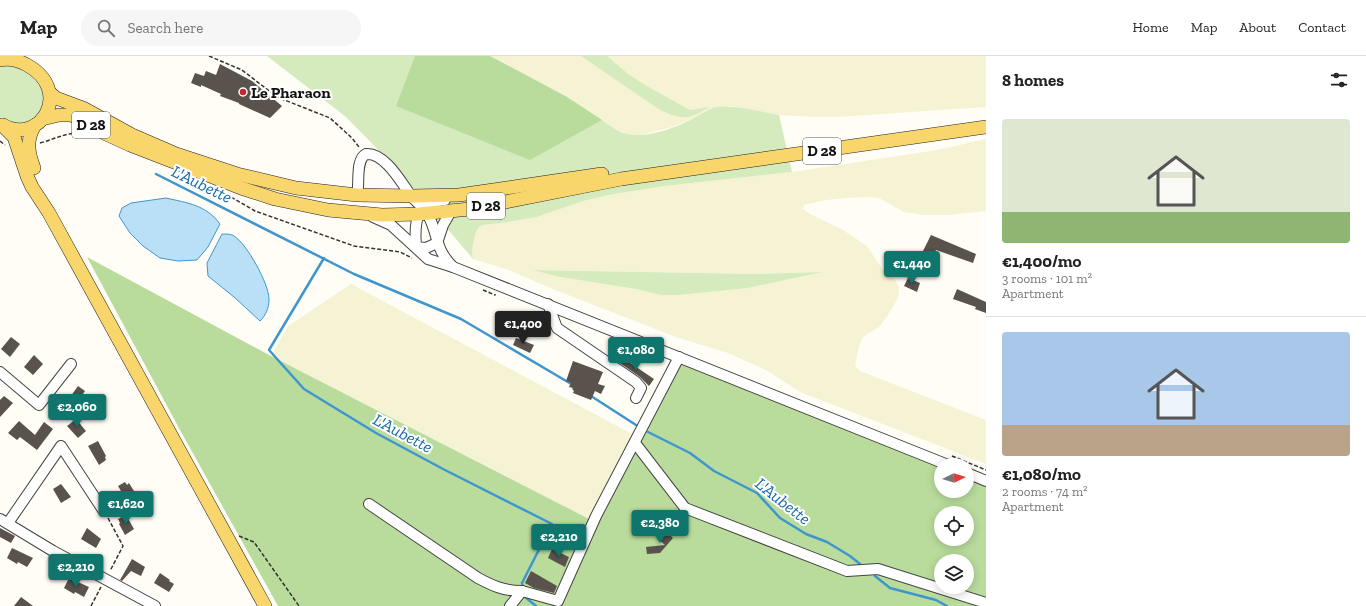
<!DOCTYPE html>
<meta charset="utf-8">
<style>
:root{--surface:#fff;--page:#f6f6f6;--text:#222;--muted:#767676;--line:#e0e0e0;--accent:#0f766e}
body{margin:0;font-family:"Zilla Slab",serif;background:var(--page);color:var(--text);height:100vh;display:flex;flex-direction:column;font-size:15px;white-space:nowrap}
*{box-sizing:border-box;margin:0}
p{font-size:13px;color:var(--muted)}
.icon{flex:none;width:22px;height:22px;fill:none;stroke:currentColor;stroke-width:2;stroke-linecap:round;stroke-linejoin:round}
.map{position:relative;flex:1;overflow:hidden}
.panel{display:flex;flex-direction:column;background:var(--surface);width:380px}
.panel>*{flex:none}
.needle{width:26px;rotate:85deg}
.tools{position:absolute;left:934px;top:402px;display:grid;gap:8px}
.tools a{display:grid;place-items:center;width:40px;height:40px;border-radius:50%;background:var(--surface);box-shadow:0 2px 10px #0003;font-size:20px}
.price{position:absolute;translate:-50% -34px;padding:0 9px;border-radius:4px;background:var(--accent);color:#fff;font-size:13px;line-height:26px;filter:drop-shadow(0 1px 2px #0008)}
.price::after{content:'';position:absolute;left:50%;top:24px;width:12px;height:9px;margin-left:-6px;background:inherit;clip-path:polygon(0 0,100% 0,50% 100%)}
.price.active{background:#222;color:#fff}
ul{padding:0;list-style:none}
li{display:grid;align-content:center;gap:8px;height:212px;padding:0 16px}
li+li{border-top:1px solid var(--line)}
li span{display:grid;place-items:center;height:124px;border-radius:4px;color:#555}
li>.icon{margin-inline-start:auto}
span .icon{width:72px;height:72px;fill:#fffc;stroke-width:1}
li b{font-size:17px}
h2{display:flex;justify-content:space-between;align-items:center;height:48px;padding:0 16px;font-size:17px}
header{display:flex;align-items:center;gap:24px;box-sizing:border-box;height:56px;padding:0 20px;background:var(--surface);border-bottom:1px solid var(--line)}
header strong{font-size:19px}
nav{display:flex;gap:22px;margin-inline-start:auto;font-size:14px}
.search{width:280px;height:36px;background:var(--page);display:flex;align-items:center;gap:10px;box-sizing:border-box;padding:0 14px;border-radius:22px;color:var(--muted);font-size:15px}
main{display:flex;flex:1;min-height:0}
.map>svg:first-child{display:block}
</style>
<header>
<strong>Map</strong>
<div class="search"><svg class="icon" aria-label="search" viewBox="0 0 24 24"><circle cx="10" cy="10" r="6"/><path d="M15 15l6 6"/></svg>Search here</div>
<nav><a>Home</a><a>Map</a><a>About</a><a>Contact</a></nav>
</header>
<main>
<div class="map">
<svg width="986" height="550" viewBox="0 0 986 550">
<rect width="100%" height="100%" fill="#fffdf5"/>
<g fill="#f6f3d4" fill-rule="evenodd">
<polygon points="490,0 986,0 986,51 837,61 817,61 779,59 731,50 713,52 687,65 669,72 636,80 625,78 618,75 567,41"/>
<path d="M986 83V155L949 159H924L904 156 879 142 870 141 848 142 826 144 804 149 803 153 810 158 843 174 867 190 883 214 895 224 899 231 898 242 890 256 879 271 863 281 859 290 855 310 860 315 986 364V408L800 336 766 314 728 297 676 281 550 232 509 214 473 203 472 194 475 179 478 172 483 169 508 166 537 161 583 145 614 138 665 130 792 116 937 94ZM536 214 754 218 819 216 748 232 679 239H661L636 233 560 221Z"/>
<polygon points="351,228 634,379 593,465 271,300 288,270"/>
</g>
<g fill="#d5ebbd">
<path d="M267 0H490L567 41 618 75C638 85 670 74 688 65 696 61 705 55 713 52 729 47 762 56 779 59L792 116 665 130 614 138 583 145 537 161 508 166 483 169 478 172 475 179 472 194 473 203 395 111 346 61Z"/>
<path d="M581 0H607L628 18 645 29 690 54 710 51C687 63 685 65 660 54Z"/>
<path d="M12 9C19 11 24 14 30 19 45 31 51 54 31 64 25 67 20 69 13 68 9 67 4 64 0 61V10Z"/>
<polygon points="533,214 754,218 822,216 748,232 679,239 661,239 636,233 560,221"/>
</g>
<g fill="#b9dc9c" fill-rule="evenodd">
<polygon points="415,0 490,0 567,41 602,64 530,104 396,50"/>
<path d="M87 201 271 300 593 465 673 299 941 409V435H967V420L986 428V550H278L180 374ZM941 457H967V483H941ZM941 505H967V531H941Z"/>
</g>
<g fill="#b9e0f7" stroke="#3f96cf">
<path d="M166 142C188 147 206 149 220 168L208 191 197 204 178 205 160 202 143 190 130 177 119 160 122 152 131 147Z"/>
<path d="M222 178C226 178 232 178 234 180 247 188 269 228 269 243 269 252 266 259 260 265L234 241 208 220 207 207Z"/>
</g>
<g fill="none" stroke-linecap="round" stroke-linejoin="round">
<g stroke="#3f96cf" stroke-width="2.5">
<polyline points="156,118 354,218 461,263 573,329"/>
<polyline points="324,202 269,294 304,333 376,377 443,413 552,468 522,527 523,532"/>
<polyline points="591,340 636,369"/>
<polyline points="648,376 690,397 714,415 757,437 780,462 806,478 827,486 850,500 860,508"/>
<polyline points="875,520 890,532 936,544 947,550"/>
<polyline points="524,539 525,541 536,550"/>
</g>
</g>
<g fill="#5a524d">
<polygon points="220,8 252,25 282,50 270,62 239,48 239,47 220,40 221,38 201,29 201,31 191,27 195,17 204,20 206,15 216,19"/>
<polygon points="931,179 976,198 973,207 936,194 929,208 919,203"/>
<polygon points="908,222 920,227 917,236 904,230"/>
<polygon points="957,233 986,246 986,257 975,253 976,251 953,243"/>
<polygon points="11,281 20,288 10,301 1,293"/>
<polygon points="516,282 534,289 530,297 513,289"/>
<polygon points="34,299 43,308 33,319 24,311"/>
<polygon points="620,300 654,323 649,330 640,321 617,305"/>
<polygon points="573,305 603,316 598,328 605,330 601,338 595,335 591,344 573,337 574,335 572,333 573,332 569,331 571,327 566,325"/>
<polygon points="78,330 85,335 75,349 68,344"/>
<polygon points="4,340 13,347 0,361 0,344"/>
<polygon points="76,363 86,375 78,382 67,370"/>
<polygon points="19,365 35,379 44,366 53,373 37,394 20,381 17,384 8,377"/>
<polygon points="98,385 106,400 105,401 106,404 99,409 88,390"/>
<polygon points="125,426 127,429 129,427 137,440 127,445 118,430"/>
<polygon points="61,428 71,441 61,447 53,433"/>
<polygon points="126,459 134,473 125,479 119,468 120,467 118,463"/>
<polygon points="0,472 15,480 11,487 0,481"/>
<polygon points="87,472 101,483 96,492 81,483"/>
<polygon points="664,474 673,482 660,497 647,498 646,491 665,489 657,482"/>
<polygon points="12,492 33,502 27,511 18,506 17,508 7,502"/>
<polygon points="552,493 569,501 565,511 548,502"/>
<polygon points="132,503 145,511 141,520 131,515 122,525 120,524"/>
<polygon points="531,515 557,530 554,537 534,532 525,527"/>
<polygon points="160,517 170,524 169,525 174,528 169,536 154,527"/>
<polygon points="69,522 89,531 84,541 75,536 74,538 64,532"/>
<polygon points="21,541 33,550 14,550"/>
</g>
<g fill="none" stroke-linecap="round" stroke-linejoin="round">
<defs>
<g id="minor">
<path d="M357 139C360 127 355 104 366 98 385 96 402 128 412 141 417 147 424 151 428 159 439 179 434 192 453 211"/>
<path d="M445 144C415 147 414 167 416 191L426 192 437 187 443 169 451 155"/>
<polyline points="373,161 391,169 428,203 453,211 948,409"/>
<polyline points="548,248 557,272 636,326 641,332 636,342"/>
<polyline points="0,316 39,349 71,308"/>
<polyline points="635,387 685,452 847,515 878,513 986,547"/>
<polyline points="967,417 986,425"/>
<path d="M369 448 478 522C493 530 504 535 522 535"/>
<polyline points="0,463 53,495 155,550"/>
<polyline points="8,467 61,390 103,454"/>
<polyline points="510,550 522,535 558,545 596,460 679,301"/>
</g>
<g id="major">
<path d="M0 4C10 2 18 4 27 9 74 35 40 90 3 69"/>
<polyline points="50,37 56,42 83,52 132,79 176,98 237,118 296,132 357,139 412,140 459,139 602,118"/>
<polyline points="42,63 59,59 71,59 78,62 106,78 130,89 241,132 275,143 328,154 382,159 419,158 470,153 621,123 986,71"/>
<polyline points="2,69 14,81 27,120 32,131 49,157 265,550"/>
<path d="M34 112C28 96 26 84 35 69"/>
</g>
</defs>
<use href="#minor" stroke="#444" stroke-width="12"/>
<use href="#major" stroke="#222" stroke-width="14"/>
<g stroke="#333" stroke-width="1.5" stroke-dasharray="4 2" stroke-linecap="butt">
<polyline points="209,0 242,14 277,41 330,62 352,82 359,91"/>
<polyline points="0,85 5,89"/>
<path d="M40 87C55 83 67 76 83 77"/>
<polyline points="226,138 255,155 354,190 400,196 412,202"/>
<polyline points="483,234 495,239 495,238"/>
<polyline points="952,400 986,414"/>
<polyline points="108,462 123,490 110,515"/>
<polyline points="239,480 254,486 299,550"/>
<polyline points="91,550 101,531"/>
</g>
<use href="#minor" stroke="#fff" stroke-width="10"/>
<use href="#major" stroke="#f9d66b" stroke-width="13"/>
</g>
<circle fill="#c4262e" stroke="#fff" stroke-width="1.5" cx="243" cy="36" r="4"/>
<g text-anchor="middle" dominant-baseline="central" stroke-width="4" stroke-linejoin="round" paint-order="stroke">
<g fill="#fff" stroke="#585858" stroke-width="1">
<rect x="72" y="56" width="38" height="26" rx="3"/>
<rect x="803" y="82" width="38" height="26" rx="3"/>
<rect x="467" y="137" width="38" height="26" rx="3"/>
</g>
<g font-size="15" font-weight="bold" fill="#111">
<text x="91" y="69">D 28</text>
<text x="822" y="95">D 28</text>
<text x="486" y="150">D 28</text>
</g>
<g font-size="16" font-weight="bold" fill="#111" stroke="#fff" text-anchor="start">
<text x="251" y="36">Le Pharaon</text>
</g>
<g font-size="17" font-style="italic" fill="#1768a6" stroke="#fff">
<text transform="translate(202 128) rotate(26)">L'Aubette</text>
<text transform="translate(403 377) rotate(28)">L'Aubette</text>
<text transform="translate(783 445) rotate(38)">L'Aubette</text>
</g>
</g>
</svg>
<div class="tools">
<a><svg class="needle" viewBox="-14 -14 28 28"><path d="M0-13l5 13h-10z" fill="#e53935"/><path d="M0 13l5-13h-10z" fill="#767676"/></svg></a>
<a><svg class="icon" aria-label="locate" viewBox="0 0 24 24"><circle cx="12" cy="12" r="6"/><path d="M12 2v4M12 18v4M2 12h4M18 12h4"/></svg></a>
<a><svg class="icon" aria-label="layers" viewBox="0 0 24 24"><path d="M12 4l9 5-9 5-9-5zM3 14l9 5 9-5"/></svg></a>
</div>
<b class="price" style="left:912px;top:229px">€1,440</b>
<b class="price active" style="left:523px;top:289px">€1,400</b>
<b class="price" style="left:636px;top:315px">€1,080</b>
<b class="price" style="left:77px;top:372px">€2,060</b>
<b class="price" style="left:126px;top:469px">€1,620</b>
<b class="price" style="left:660px;top:488px">€2,380</b>
<b class="price" style="left:559px;top:502px">€2,210</b>
<b class="price" style="left:76px;top:532px">€2,210</b>
</div>
<section class="panel">
<h2>8 homes<svg class="icon" aria-label="filters" viewBox="0 0 24 24"><path d="M4 7h16M4 17h16"/><circle cx="9" cy="7" r="2"/><circle cx="15" cy="17" r="2"/></svg></h2>
<ul>
<li><span style="background:linear-gradient(#dfe7d0 75%,#8fb573 0)"><svg class="icon" aria-label="home" viewBox="0 0 24 24"><path d="M3 11l9-7 9 7M6 9v11h12V9"/></svg></span><div><b>€1,400/mo</b><p>3 rooms · 101 m²</p><p>Apartment</p></div></li>
<li><span style="background:linear-gradient(#a9c7e8 75%,#b9a48a 0)"><svg class="icon" aria-label="home" viewBox="0 0 24 24"><path d="M3 11l9-7 9 7M6 9v11h12V9"/></svg></span><div><b>€1,080/mo</b><p>2 rooms · 74 m²</p><p>Apartment</p></div></li>
</ul>
</section>
</main>
